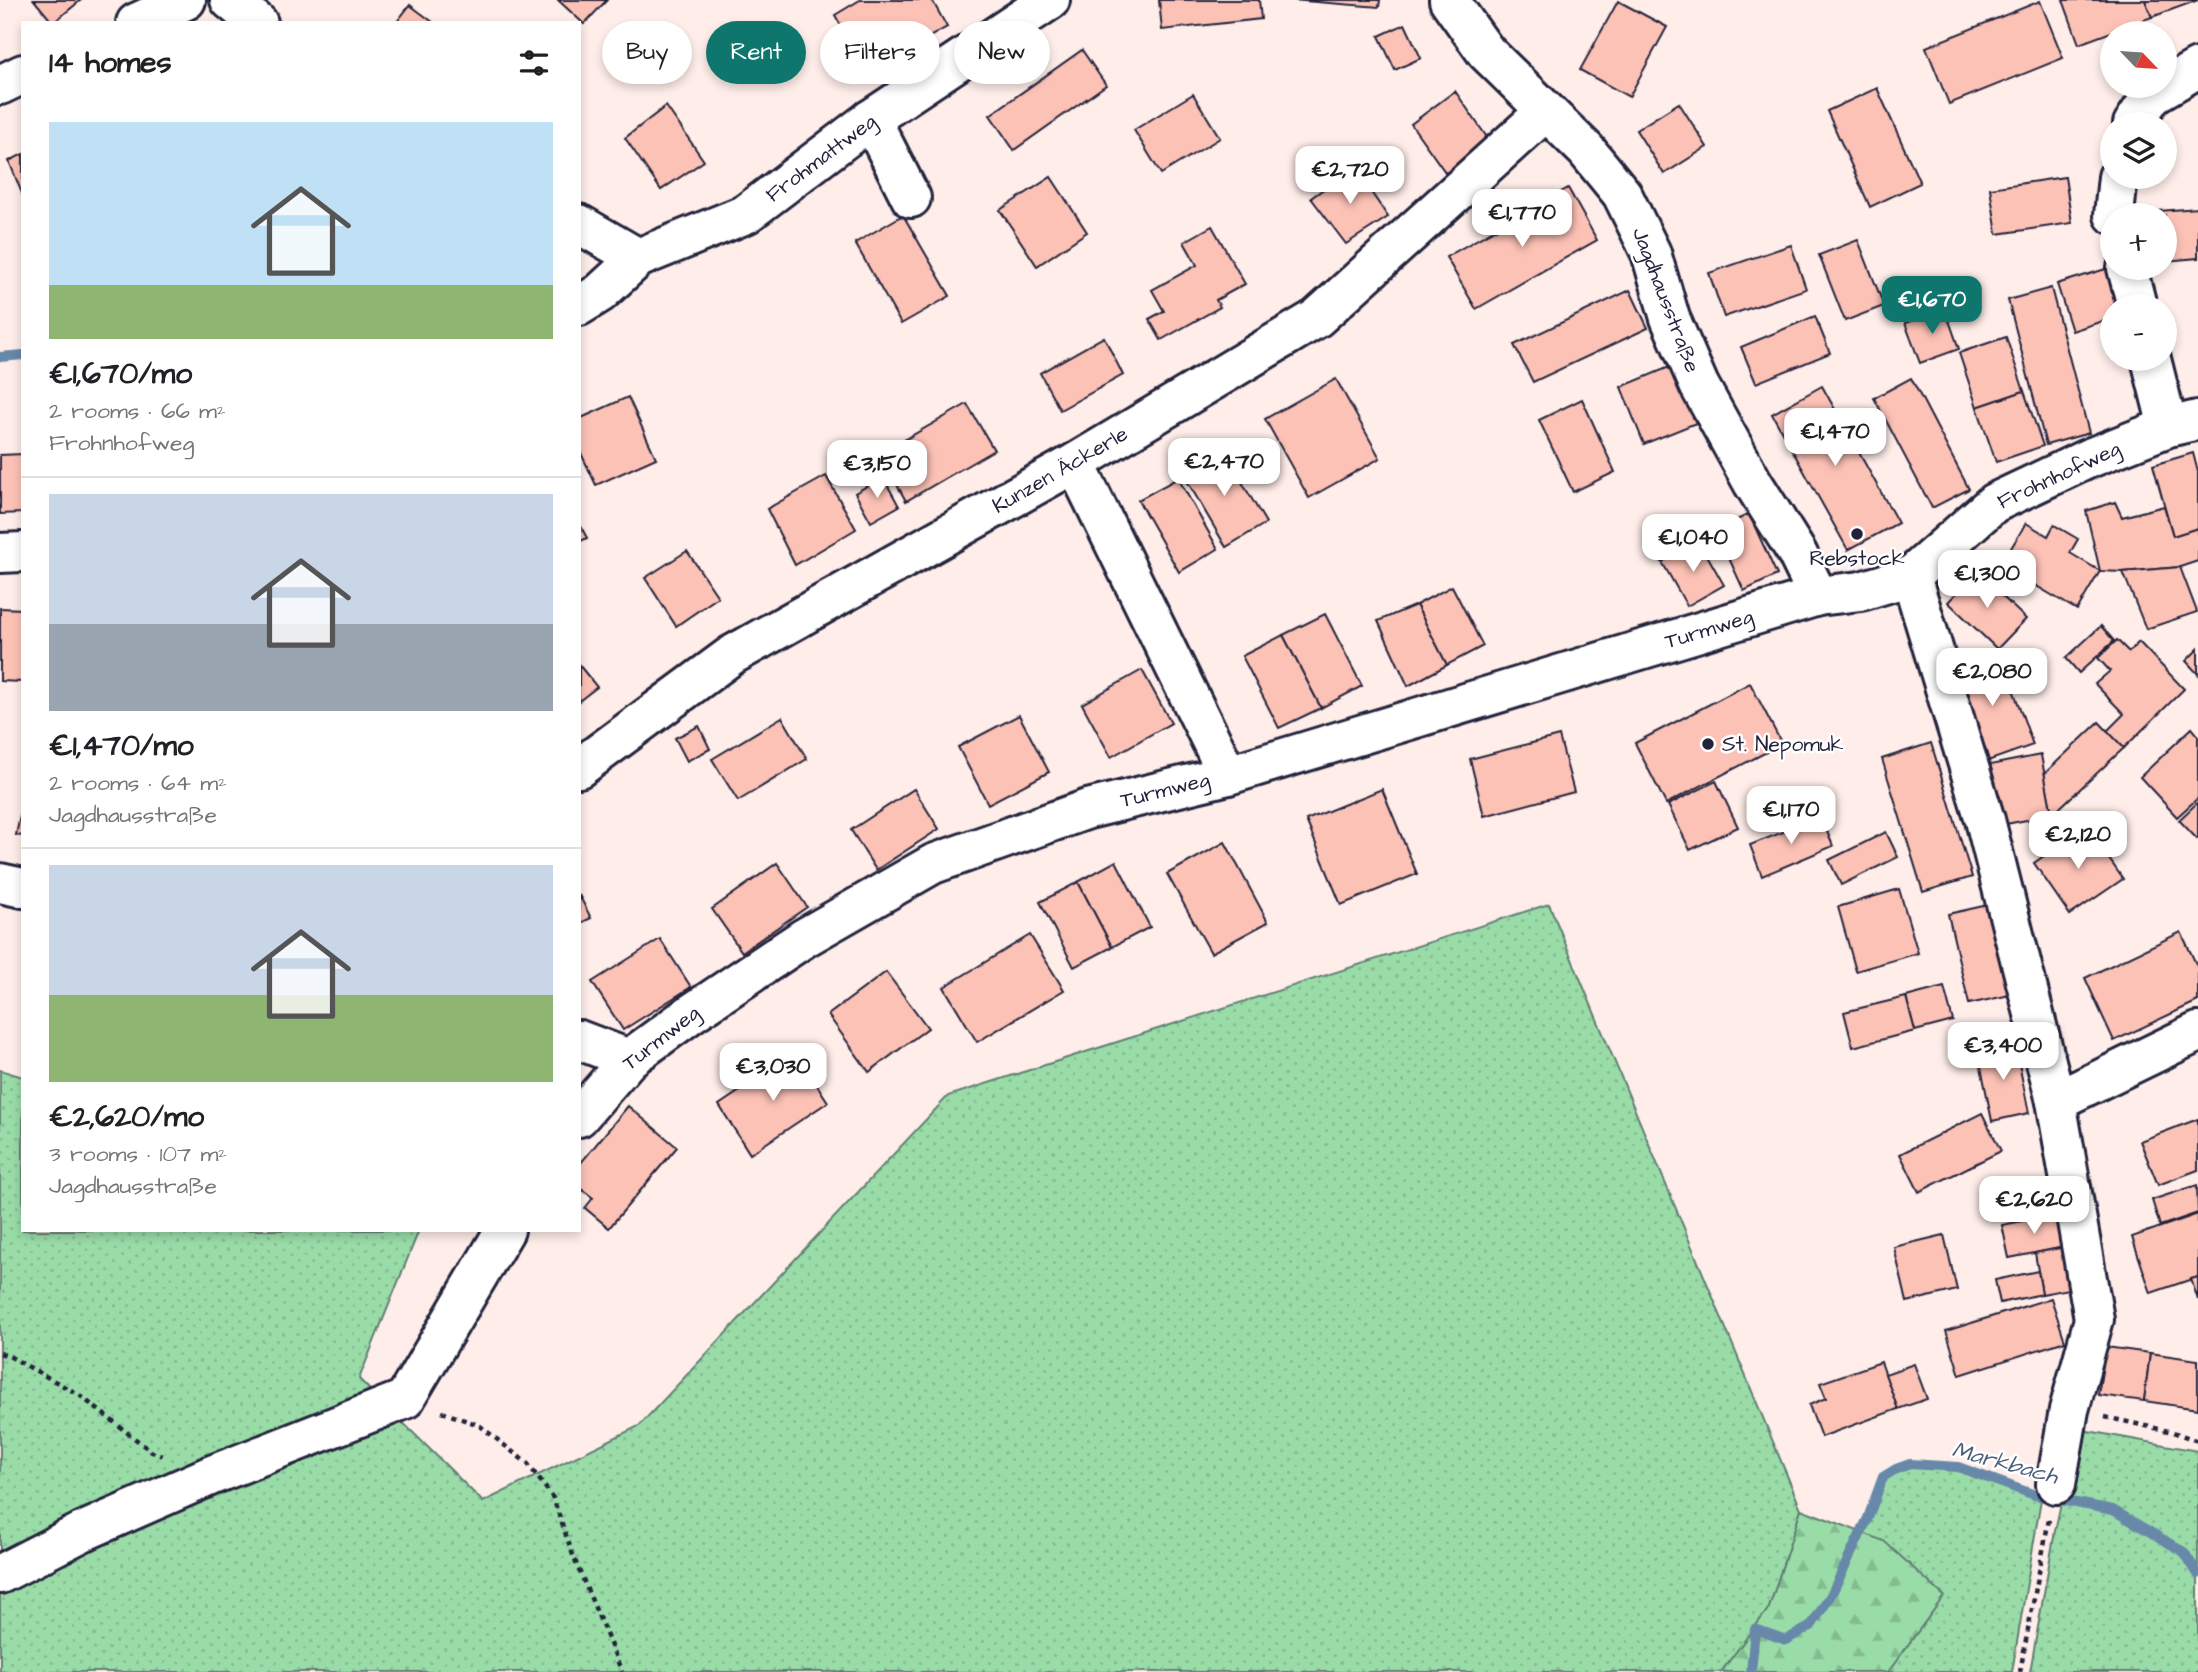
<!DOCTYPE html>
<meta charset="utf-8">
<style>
:root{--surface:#fff;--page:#f6f6f6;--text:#202124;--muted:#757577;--line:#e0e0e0;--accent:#0f766e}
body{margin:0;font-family:"Architects Daughter",sans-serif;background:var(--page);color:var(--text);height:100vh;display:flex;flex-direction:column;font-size:26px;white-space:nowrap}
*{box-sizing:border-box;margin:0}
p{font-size:23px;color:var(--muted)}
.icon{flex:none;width:38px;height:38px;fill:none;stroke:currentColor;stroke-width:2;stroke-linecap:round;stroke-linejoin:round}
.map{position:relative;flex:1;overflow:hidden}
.sheet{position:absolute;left:21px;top:21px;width:560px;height:1211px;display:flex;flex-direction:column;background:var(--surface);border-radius:0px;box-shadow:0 4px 10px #0003}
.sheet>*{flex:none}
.hud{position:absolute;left:602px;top:21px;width:665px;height:63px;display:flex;gap:14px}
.needle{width:46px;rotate:115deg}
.controls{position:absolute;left:2100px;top:21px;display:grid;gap:14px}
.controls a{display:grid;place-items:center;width:77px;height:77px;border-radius:50%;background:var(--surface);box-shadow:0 4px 10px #0003;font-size:35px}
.price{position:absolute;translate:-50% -60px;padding:0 16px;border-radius:14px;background:#fff;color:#222;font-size:23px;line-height:46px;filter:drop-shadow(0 2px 4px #0008)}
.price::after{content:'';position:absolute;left:50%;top:42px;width:21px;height:16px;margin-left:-10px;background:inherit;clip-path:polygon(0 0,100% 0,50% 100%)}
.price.on{background:var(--accent);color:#fff}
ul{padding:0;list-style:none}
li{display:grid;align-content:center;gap:14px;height:371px;padding:0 28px}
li+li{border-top:2px solid var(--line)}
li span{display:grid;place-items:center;height:217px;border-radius:0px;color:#555}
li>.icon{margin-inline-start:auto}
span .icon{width:126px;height:126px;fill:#fffc;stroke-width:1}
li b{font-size:30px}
h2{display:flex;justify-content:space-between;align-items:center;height:84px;padding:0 28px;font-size:30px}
.pill{padding:0 24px;border-radius:32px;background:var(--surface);box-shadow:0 4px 10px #0003;font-size:24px;line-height:63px}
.pill.on{background:var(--accent);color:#fff}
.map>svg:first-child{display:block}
</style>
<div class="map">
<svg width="2198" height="1672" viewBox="0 0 2198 1672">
<defs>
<pattern id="green-dots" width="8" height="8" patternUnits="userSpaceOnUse" patternTransform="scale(1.75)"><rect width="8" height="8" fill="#9adca8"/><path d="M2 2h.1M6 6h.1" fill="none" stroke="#84bc92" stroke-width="1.8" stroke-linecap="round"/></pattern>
<pattern id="forest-firs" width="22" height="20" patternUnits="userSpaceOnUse" patternTransform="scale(1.75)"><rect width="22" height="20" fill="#9adca8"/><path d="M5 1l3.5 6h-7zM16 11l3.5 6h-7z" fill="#84bc92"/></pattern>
</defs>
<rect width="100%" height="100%" fill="#feede9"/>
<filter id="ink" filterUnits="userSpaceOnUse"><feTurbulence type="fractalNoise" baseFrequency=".0143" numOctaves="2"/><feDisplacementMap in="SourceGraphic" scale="14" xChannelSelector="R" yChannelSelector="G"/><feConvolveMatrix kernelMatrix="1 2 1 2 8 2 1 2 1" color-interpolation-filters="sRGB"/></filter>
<g filter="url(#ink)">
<g fill="url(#green-dots)" stroke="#5e7f72" stroke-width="2">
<polygon points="1549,904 1801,1509 1769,1608 1721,1672 0,1672 0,1070 23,1077 23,1230 419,1230 359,1379 483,1502 639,1426 948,1096"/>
<polygon points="2077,1429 2198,1451 2198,1672 2030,1672 2055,1531"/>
<polygon points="1910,1464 1958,1467 2011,1490 2041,1499 2012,1672 1888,1672 1944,1596 1862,1532 1883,1477 1896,1469"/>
</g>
<polygon fill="url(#forest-firs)" stroke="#5e7f72" stroke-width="2" points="1801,1509 1884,1541 1944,1596 1888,1672 1721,1672 1769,1608"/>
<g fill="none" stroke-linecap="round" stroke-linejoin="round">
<g stroke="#6888aa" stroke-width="10">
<polyline points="0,357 23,355"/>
<polyline points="1751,1672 1755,1629 1786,1640 1811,1626 1831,1595 1868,1518 1883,1477 1896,1469 1910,1464 1958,1467 2035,1495 2113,1510 2184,1552 2198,1574"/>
</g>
</g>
<g fill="#fdc2b6" stroke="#22223b" stroke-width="2">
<polygon points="34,0 81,0 53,23"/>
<polygon points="558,0 607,0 584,24"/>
<polygon points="860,0 932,0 947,27 867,72 835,15"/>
<polygon points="1159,0 1259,0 1261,19 1162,30"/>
<polygon points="1291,0 1380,0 1379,7"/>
<polygon points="2063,0 2145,0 2152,17 2079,44"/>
<polygon points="2145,0 2198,0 2152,17"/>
<polygon points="1618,1 1667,27 1629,97 1580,70"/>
<polygon points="2040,1 2063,58 1949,104 1926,47"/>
<polygon points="410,5 434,23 396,23"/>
<polygon points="1405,24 1421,58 1395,70 1379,36"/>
<polygon points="1082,50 1106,85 1014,150 990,115"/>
<polygon points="1877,88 1920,183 1870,207 1827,111"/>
<polygon points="1455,91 1493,146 1450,179 1411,124"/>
<polygon points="1193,94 1220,138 1161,174 1134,130"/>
<polygon points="1679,103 1707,147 1664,174 1636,130"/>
<polygon points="666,106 704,161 661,190 625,138"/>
<polygon points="23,154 23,196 9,161"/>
<polygon points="1354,167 1388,217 1346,244 1311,198"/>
<polygon points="1051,177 1087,232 1037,266 1000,210"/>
<polygon points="2065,177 2072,223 1997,234 1990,188"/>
<polygon points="1568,188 1597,240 1476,309 1446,257"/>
<polygon points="2198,208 2198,258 2165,261 2165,215 2159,215 2159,211"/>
<polygon points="903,215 950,296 901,324 855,243"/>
<polygon points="1212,226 1245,284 1216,300 1220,307 1161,340 1149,319 1164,311 1152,290 1197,265 1184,242"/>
<polygon points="1858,240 1884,306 1845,321 1819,255"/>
<polygon points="1791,245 1806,289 1724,317 1709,273"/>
<polygon points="2109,268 2121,306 2112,306 2112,318 2072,331 2057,284"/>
<polygon points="2051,288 2089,433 2046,445 2008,300"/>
<polygon points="1630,290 1648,328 1533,382 1514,345"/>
<polygon points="1945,309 1959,349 1920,363 1905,323"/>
<polygon points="1815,316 1830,353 1756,383 1741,347"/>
<polygon points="1104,337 1123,375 1060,410 1040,373"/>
<polygon points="2006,337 2024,391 1977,407 1959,353"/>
<polygon points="1679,363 1701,421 1644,444 1621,387"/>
<polygon points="1911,378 1969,489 1932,508 1874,398"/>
<polygon points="1336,379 1380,458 1309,498 1265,419"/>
<polygon points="1822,386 1898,523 1848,550 1772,414"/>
<polygon points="2024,391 2043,446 1996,462 1977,407"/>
<polygon points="628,397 656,458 596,485 579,449 579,419"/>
<polygon points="1582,399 1615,472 1573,492 1539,420"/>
<polygon points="967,404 994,450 906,501 880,454"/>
<polygon points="1223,450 1266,523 1226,547 1183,474"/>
<polygon points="2193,453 2198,472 2198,528 2173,536 2153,465"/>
<polygon points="23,454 23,513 0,514 0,455"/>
<polygon points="826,476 856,529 795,565 767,509"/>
<polygon points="883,477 899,506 871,522 855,493"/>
<polygon points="1178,478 1218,549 1179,572 1138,500"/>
<polygon points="2115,502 2122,517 2164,506 2173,536 2198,528 2198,561 2180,567 2123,572 2100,571 2086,511"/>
<polygon points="1749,514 1777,575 1744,591 1716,530"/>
<polygon points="579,523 587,538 579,542"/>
<polygon points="2026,523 2048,536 2054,525 2078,539 2070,553 2100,571 2077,610 2001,565"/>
<polygon points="1699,541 1724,585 1687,606 1662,562"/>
<polygon points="687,551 718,597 676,626 645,578"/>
<polygon points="2180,567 2197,612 2146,629 2123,572"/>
<polygon points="1977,572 2026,619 1997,649 1948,602"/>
<polygon points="1452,586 1483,646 1447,665 1416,605"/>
<polygon points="1416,605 1447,665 1408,686 1378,621"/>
<polygon points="0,608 23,609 23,682 0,681"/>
<polygon points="1325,614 1362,686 1321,708 1283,635"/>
<polygon points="2101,626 2114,641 2079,673 2066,658"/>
<polygon points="1283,635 1321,708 1279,728 1242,656"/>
<polygon points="2117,640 2129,652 2139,642 2184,689 2124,748 2107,731 2124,714 2095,684 2110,671 2098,658"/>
<polygon points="2198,649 2198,674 2186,661"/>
<polygon points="2000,653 2033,745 1985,762 1952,670"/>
<polygon points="579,665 597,687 579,701"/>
<polygon points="1142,670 1171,723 1111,757 1082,704"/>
<polygon points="1750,683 1782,744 1666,804 1635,743"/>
<polygon points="1019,715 1049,772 988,804 958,747"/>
<polygon points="782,717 807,759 738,801 712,759"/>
<polygon points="2099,722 2124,748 2052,815 2044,774"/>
<polygon points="699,726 710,749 687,761 675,738"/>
<polygon points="2192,728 2198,735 2198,798 2177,817 2140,777"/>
<polygon points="1559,736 1574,792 1484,816 1470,759"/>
<polygon points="1931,743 1972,877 1923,892 1882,759"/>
<polygon points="2041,755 2052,815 2001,825 1990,765"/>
<polygon points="1716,781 1738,827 1690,850 1668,805"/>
<polygon points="914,789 939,829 876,870 851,830"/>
<polygon points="1382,789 1417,874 1341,905 1306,820"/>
<polygon points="23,802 23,836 16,835"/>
<polygon points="2198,802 2198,838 2197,839 2179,820"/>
<polygon points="1821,817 1833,846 1762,876 1750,845"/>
<polygon points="2086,826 2123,879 2070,915 2034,863"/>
<polygon points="1886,832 1898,857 1841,885 1829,860"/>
<polygon points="1225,842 1268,922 1211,953 1167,874"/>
<polygon points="1116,861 1150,927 1112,947 1078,882"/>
<polygon points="777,863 807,907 742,952 712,909"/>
<polygon points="1078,882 1112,947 1074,967 1040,902"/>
<polygon points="1899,889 1918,953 1856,971 1838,907"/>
<polygon points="579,895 591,918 579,924"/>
<polygon points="1988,905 2010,995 1969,1004 1948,914"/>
<polygon points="2181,932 2198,968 2198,1001 2114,1041 2085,978"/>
<polygon points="1030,935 1064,990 977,1042 944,987"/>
<polygon points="660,939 691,987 623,1030 592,982"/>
<polygon points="886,972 928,1028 869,1072 828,1015"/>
<polygon points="1944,987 1953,1021 1915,1031 1906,997"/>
<polygon points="1906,997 1915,1031 1853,1047 1844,1012"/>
<polygon points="2015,1044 2029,1113 1992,1121 1978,1052"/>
<polygon points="796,1053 828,1102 750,1154 719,1105"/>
<polygon points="628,1106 677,1147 609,1228 585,1208 593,1198 579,1187 579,1165"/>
<polygon points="1982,1113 2001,1151 1919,1192 1900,1154"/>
<polygon points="2198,1119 2198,1170 2158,1185 2140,1141"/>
<polygon points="2197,1185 2198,1213 2160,1226 2152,1200"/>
<polygon points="2059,1214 2065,1247 2009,1258 2002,1225"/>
<polygon points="2198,1214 2198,1277 2151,1293 2132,1237"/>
<polygon points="1944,1235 1957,1290 1907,1302 1894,1247"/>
<polygon points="2065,1247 2074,1288 2042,1294 2035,1253"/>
<polygon points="2038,1271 2042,1294 2000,1303 1995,1280"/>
<polygon points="2198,1277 2198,1300 2191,1279"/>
<polygon points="2051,1298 2065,1341 1960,1375 1946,1331"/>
<polygon points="2106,1347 2150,1353 2144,1401 2098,1395"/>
<polygon points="2150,1353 2198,1360 2198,1409 2144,1401"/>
<polygon points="1881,1362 1898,1409 1821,1437 1809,1405 1826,1398 1820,1383"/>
<polygon points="1914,1364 1927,1399 1898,1409 1885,1374"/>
</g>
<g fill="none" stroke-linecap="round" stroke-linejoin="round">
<defs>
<g id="minor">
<polyline points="230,0 258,23"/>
<polyline points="1449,0 1486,52 1586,150 1622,194 1651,253 1670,318 1699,385 1753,483 1797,553 1818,596"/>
<polyline points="136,23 186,0"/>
<polyline points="0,85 23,74"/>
<polyline points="871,119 911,198"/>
<polyline points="2133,124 2152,95 2198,68"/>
<polyline points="2114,215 2118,177"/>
<polyline points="579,224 638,258 746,214 871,119 1050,0"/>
<polyline points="2127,268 2137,306"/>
<polyline points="579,306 600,293 638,258"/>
<polyline points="2151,359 2168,427"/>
<polyline points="1075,463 1228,775"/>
<polyline points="0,553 23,552"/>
<polyline points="1911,576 1985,820 2056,1101 2094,1319 2069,1410 2056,1484"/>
<polyline points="579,768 732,655 1075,463 1317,318 1546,111"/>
<polyline points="0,883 23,888"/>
<polyline points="579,1040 629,1059"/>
<polyline points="2056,1101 2198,1032"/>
<polyline points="579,1117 629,1059 692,1013 804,938 933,864 1088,809 1228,775 1818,596 1861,591 1911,576 1994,503 2087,459 2168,427 2198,420"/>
<polyline points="0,1574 82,1532 212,1475 405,1399 505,1230"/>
</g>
</defs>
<use href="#minor" stroke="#22223b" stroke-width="44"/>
<g stroke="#22223b" stroke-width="4.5" stroke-dasharray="5 5" stroke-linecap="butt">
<polyline points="0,1353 9,1356 78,1394 152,1452 162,1456"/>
<polyline points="442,1412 479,1425 528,1464 553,1498 574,1558 622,1672"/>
<polyline points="2105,1417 2173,1432 2198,1441"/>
<polyline points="2020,1672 2049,1519"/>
</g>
<use href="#minor" stroke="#fff" stroke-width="38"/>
</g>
</g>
<g fill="#22223b" stroke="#fff" stroke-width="2.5">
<circle cx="1857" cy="534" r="7"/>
<circle cx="1708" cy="744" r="7"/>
</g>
<g text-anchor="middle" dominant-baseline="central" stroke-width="5" stroke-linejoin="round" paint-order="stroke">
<g font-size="21" fill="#22223b" stroke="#fff">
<text transform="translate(821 158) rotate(-37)">Frohmattweg</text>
<text transform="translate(1666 300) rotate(69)">Jagdhausstraße</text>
<text transform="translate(1060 470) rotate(-30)">Kunzen Äckerle</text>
<text transform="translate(2059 475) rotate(-25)">Frohnhofweg</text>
<text transform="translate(1709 629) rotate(-17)">Turmweg</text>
<text transform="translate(1165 790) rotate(-14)">Turmweg</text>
<text transform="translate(661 1038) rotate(-38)">Turmweg</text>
</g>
<g font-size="21" fill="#22223b" stroke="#fff">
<text x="1857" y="558">Rebstock</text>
<text x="1722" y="744" text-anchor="start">St. Nepomuk</text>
</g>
<g font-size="23" font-style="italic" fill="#4b5e7c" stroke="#fff">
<text transform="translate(2005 1463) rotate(15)">Markbach</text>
</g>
</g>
</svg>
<div class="controls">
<a><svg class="needle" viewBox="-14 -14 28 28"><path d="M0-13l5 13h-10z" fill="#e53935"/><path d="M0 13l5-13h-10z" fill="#757577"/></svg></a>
<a><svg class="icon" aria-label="layers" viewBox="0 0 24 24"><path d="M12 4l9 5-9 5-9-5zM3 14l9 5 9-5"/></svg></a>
<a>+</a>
<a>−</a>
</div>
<b class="price" style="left:1350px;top:206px">€2,720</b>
<b class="price" style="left:1522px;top:249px">€1,770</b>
<b class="price on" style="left:1932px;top:336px">€1,670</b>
<b class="price" style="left:1835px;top:468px">€1,470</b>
<b class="price" style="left:1224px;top:498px">€2,470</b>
<b class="price" style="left:877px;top:500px">€3,150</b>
<b class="price" style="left:1693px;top:574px">€1,040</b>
<b class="price" style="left:1987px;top:610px">€1,300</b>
<b class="price" style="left:1992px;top:708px">€2,080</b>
<b class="price" style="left:1791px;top:846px">€1,170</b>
<b class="price" style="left:2078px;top:871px">€2,120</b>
<b class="price" style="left:2003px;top:1082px">€3,400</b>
<b class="price" style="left:773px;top:1103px">€3,030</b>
<b class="price" style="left:2034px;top:1236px">€2,620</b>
<div class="hud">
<a class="pill">Buy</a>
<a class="pill on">Rent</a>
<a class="pill">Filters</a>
<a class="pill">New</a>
</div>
<section class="sheet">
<h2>14 homes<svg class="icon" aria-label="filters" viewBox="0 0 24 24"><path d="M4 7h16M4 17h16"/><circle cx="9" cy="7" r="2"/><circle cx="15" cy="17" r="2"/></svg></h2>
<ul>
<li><span style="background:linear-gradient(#bfe0f5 75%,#8fb573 0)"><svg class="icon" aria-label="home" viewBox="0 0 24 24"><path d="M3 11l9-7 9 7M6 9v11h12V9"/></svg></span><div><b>€1,670/mo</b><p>2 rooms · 66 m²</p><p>Frohnhofweg</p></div></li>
<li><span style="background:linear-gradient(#c9d6e8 60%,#9aa5b1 0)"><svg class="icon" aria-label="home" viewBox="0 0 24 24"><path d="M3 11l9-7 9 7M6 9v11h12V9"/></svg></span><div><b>€1,470/mo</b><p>2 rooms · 64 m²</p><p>Jagdhausstraße</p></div></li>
<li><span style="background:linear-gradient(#c9d6e8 60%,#8fb573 0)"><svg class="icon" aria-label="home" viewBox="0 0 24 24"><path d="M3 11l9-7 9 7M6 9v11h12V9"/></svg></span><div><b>€2,620/mo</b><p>3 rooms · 107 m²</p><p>Jagdhausstraße</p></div></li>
</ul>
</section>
</div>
